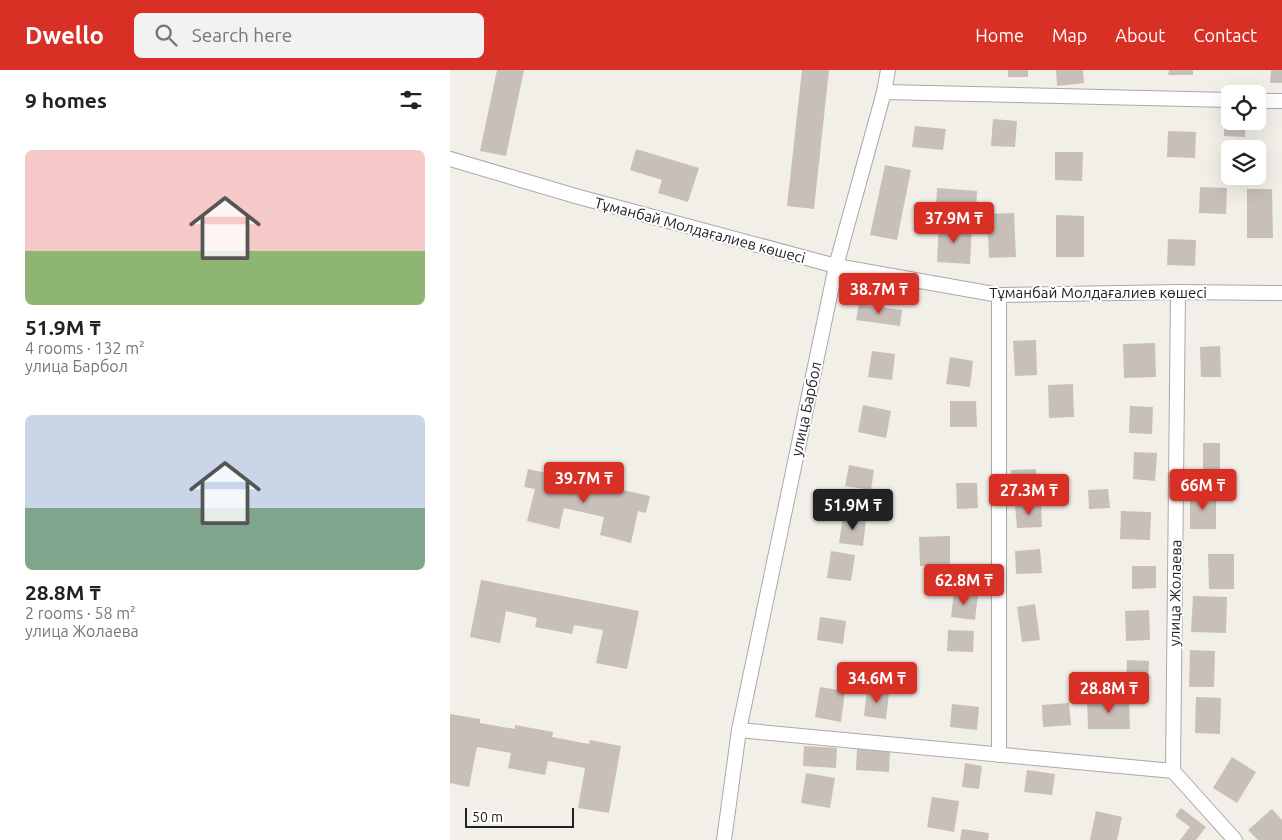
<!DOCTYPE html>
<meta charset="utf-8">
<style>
:root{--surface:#fff;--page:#f2f2f2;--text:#222;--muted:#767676;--accent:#d93025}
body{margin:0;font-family:Ubuntu,sans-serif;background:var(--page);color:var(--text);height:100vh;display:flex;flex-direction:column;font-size:19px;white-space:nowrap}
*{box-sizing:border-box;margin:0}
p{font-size:16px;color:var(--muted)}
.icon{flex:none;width:28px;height:28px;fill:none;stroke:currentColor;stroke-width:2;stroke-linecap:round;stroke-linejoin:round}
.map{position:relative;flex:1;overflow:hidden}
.details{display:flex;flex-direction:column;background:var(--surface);width:450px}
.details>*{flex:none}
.tools{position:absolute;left:771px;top:15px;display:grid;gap:10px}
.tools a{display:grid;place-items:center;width:45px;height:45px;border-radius:8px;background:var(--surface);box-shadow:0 5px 20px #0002;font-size:25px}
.scale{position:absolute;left:15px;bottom:12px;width:109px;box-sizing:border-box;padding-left:5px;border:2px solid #222;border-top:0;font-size:14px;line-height:18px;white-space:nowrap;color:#222;-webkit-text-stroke:4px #fff;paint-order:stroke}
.price{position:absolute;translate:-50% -42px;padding:0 11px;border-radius:5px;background:var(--accent);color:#fff;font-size:16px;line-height:32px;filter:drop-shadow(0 1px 2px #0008)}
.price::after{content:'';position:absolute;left:50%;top:30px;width:15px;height:11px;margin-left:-8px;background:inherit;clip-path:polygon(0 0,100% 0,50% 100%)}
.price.on{background:#222;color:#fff}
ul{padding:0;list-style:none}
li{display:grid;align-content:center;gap:10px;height:265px;padding:0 25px}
li span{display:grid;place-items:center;height:155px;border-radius:8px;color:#555}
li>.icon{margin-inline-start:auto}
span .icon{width:90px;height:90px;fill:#fffc;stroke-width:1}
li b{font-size:21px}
h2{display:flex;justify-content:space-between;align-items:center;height:60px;padding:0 25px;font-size:21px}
header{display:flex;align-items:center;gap:30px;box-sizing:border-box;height:70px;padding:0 25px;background:var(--accent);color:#fff}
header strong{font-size:24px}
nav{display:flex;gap:28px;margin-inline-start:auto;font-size:18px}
.search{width:350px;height:45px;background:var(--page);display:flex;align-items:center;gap:12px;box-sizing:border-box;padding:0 18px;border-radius:8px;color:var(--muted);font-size:19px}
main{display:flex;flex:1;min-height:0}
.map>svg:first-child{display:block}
</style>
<header>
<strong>Dwello</strong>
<div class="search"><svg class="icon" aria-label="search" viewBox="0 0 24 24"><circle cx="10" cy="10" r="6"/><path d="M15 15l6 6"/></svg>Search here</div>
<nav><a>Home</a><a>Map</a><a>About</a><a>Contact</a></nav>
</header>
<main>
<section class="details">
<h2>9 homes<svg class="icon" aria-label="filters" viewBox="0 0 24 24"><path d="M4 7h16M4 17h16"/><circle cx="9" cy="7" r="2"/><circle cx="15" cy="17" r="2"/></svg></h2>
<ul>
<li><span style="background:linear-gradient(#f6c9c9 65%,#8fb573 0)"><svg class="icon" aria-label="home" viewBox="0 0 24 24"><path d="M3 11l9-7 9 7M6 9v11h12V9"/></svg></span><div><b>51.9M ₸</b><p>4 rooms · 132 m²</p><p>улица Барбол</p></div></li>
<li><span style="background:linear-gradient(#c9d6e8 60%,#7fa58c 0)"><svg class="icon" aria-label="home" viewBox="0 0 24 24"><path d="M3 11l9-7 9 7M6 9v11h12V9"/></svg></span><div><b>28.8M ₸</b><p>2 rooms · 58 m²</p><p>улица Жолаева</p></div></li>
</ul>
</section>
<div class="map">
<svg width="832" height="770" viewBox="0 0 832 770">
<rect width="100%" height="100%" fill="#f2efe9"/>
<g fill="#c7bfb8">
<polygon points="47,0 74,0 56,86 30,81"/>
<polygon points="352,0 379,0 364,139 337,136"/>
<rect x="558" y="0" width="20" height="7"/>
<polygon points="606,0 633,0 634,13 607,16"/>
<polygon points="719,0 743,0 743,5 718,5"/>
<polygon points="821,0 832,0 832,13 820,13"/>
<polygon points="774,38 780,38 780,51 795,51 795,67 774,66"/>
<polygon points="543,49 567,51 565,77 541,76"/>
<polygon points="465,56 496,59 493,80 462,77"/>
<polygon points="718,61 746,62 745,88 717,87"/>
<polygon points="186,79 249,98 238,132 208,123 212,110 180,100"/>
<polygon points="605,82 633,82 632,111 605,110"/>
<polygon points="435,95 461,100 447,170 420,165"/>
<polygon points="750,117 777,118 776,144 749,143"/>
<polygon points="487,118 527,121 526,141 486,138"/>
<polygon points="797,119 822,119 823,168 797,168"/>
<polygon points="564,143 566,187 539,188 537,144"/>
<polygon points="606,145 634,146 634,187 606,187"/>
<polygon points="489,153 522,155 520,194 487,192"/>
<polygon points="718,169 746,170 745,196 717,195"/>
<polygon points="409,234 452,240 450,256 406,250"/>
<polygon points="586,270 587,305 565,306 563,271"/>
<polygon points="705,273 706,307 674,308 673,274"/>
<polygon points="770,276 771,307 751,307 750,277"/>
<polygon points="422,281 445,284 442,310 418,307"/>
<polygon points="500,287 523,291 520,317 496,314"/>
<polygon points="623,314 624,347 599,348 598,315"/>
<polygon points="500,331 526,331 527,357 500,357"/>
<polygon points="413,335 441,341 436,368 408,362"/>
<polygon points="680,336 703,337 702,364 679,363"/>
<rect x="753" y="373" width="17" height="31"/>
<polygon points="684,382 707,383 705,411 683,409"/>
<polygon points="399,395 424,400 421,420 395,416"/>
<polygon points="78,399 200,426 196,443 188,441 181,473 150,465 154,447 114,438 109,459 77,451 85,419 74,417"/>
<polygon points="586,399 588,422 563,424 561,400"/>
<polygon points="506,413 527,413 528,438 507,439"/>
<polygon points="658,419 660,438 639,439 638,420"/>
<rect x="740" y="422" width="26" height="37"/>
<polygon points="591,433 592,457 567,458 565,435"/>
<polygon points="671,441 701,442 700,470 670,469"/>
<polygon points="393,446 416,449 413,476 389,473"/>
<polygon points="500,466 500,495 470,496 469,467"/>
<polygon points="590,479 592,503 566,504 565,481"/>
<polygon points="381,481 405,485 401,511 377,508"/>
<polygon points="758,484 784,484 784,519 759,519"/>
<polygon points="682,496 706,496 706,518 682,519"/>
<polygon points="31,510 189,541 177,599 146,593 153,560 124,555 122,564 85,557 87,548 56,541 50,573 20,567"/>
<polygon points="504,521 528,524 525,550 501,547"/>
<polygon points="743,526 777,527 776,563 741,562"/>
<polygon points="585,534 590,570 572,572 567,537"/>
<polygon points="699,540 700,570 676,571 675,541"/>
<polygon points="370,547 396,551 393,574 367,570"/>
<polygon points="498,560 524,561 523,582 497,581"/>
<polygon points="740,580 765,581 764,617 739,617"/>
<polygon points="677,590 699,591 698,618 676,617"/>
<polygon points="370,617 395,621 391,652 365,647"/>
<polygon points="417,620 439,623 436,649 414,646"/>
<polygon points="746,627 771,628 770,664 745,663"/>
<polygon points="637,630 679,630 680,659 638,659"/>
<polygon points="619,633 621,655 593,657 592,635"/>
<polygon points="502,634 529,637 527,660 500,657"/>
<polygon points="0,644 30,649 30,653 65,659 65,655 103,662 102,667 139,674 140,670 171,676 159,743 128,738 135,698 98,691 95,705 58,698 61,683 27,677 19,717 0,713"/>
<polygon points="354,676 387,678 386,698 353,696"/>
<polygon points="407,679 440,681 439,702 406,700"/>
<polygon points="782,687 806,702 787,733 763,718"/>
<polygon points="515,693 532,696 529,719 512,717"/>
<polygon points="577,700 605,704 602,725 574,722"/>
<polygon points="356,703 385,708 380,738 351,733"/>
<polygon points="482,727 509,731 504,762 477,757"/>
<polygon points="731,738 756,757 746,770 730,770 740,757 725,746"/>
<polygon points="822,739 832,750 832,770 808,770 798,760"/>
<polygon points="646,741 672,747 667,770 640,770"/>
<polygon points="512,759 539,763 538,770 510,770"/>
</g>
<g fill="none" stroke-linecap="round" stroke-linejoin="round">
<defs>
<g id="minor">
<polyline points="434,22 780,30"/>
<polyline points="808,31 832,31"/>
<polyline points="0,89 129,127 386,196 549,225 728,222 832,223"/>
<polyline points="728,222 723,701 785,770"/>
<polyline points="289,660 723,701"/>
<polyline points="549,685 549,225"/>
<polyline points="274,770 289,660 386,196 434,22 438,0"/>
</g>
</defs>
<use href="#minor" stroke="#a9a9a9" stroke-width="16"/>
<use href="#minor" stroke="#fff" stroke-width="14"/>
</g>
<g text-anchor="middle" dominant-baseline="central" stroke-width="4" stroke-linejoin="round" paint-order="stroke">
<g font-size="15" fill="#222" stroke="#fff">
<text transform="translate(250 160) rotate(15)">Тұманбай Молдағалиев көшесі</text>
<text x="648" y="222">Тұманбай Молдағалиев көшесі</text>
<text transform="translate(356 339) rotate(-78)">улица Барбол</text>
<text transform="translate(725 523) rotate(-89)">улица Жолаева</text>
</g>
</g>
</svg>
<div class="tools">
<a><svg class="icon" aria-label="locate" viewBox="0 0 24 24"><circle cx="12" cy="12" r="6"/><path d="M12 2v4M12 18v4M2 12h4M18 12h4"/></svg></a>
<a><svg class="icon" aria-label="layers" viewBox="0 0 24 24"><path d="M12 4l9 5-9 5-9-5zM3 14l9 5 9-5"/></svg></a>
</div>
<div class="scale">50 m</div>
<b class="price" style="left:504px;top:174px">37.9M ₸</b>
<b class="price" style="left:429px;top:245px">38.7M ₸</b>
<b class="price" style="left:134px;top:434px">39.7M ₸</b>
<b class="price" style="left:753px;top:441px">66M ₸</b>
<b class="price" style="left:579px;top:446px">27.3M ₸</b>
<b class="price on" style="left:403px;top:461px">51.9M ₸</b>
<b class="price" style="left:514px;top:536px">62.8M ₸</b>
<b class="price" style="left:427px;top:634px">34.6M ₸</b>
<b class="price" style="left:659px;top:644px">28.8M ₸</b>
</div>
</main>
